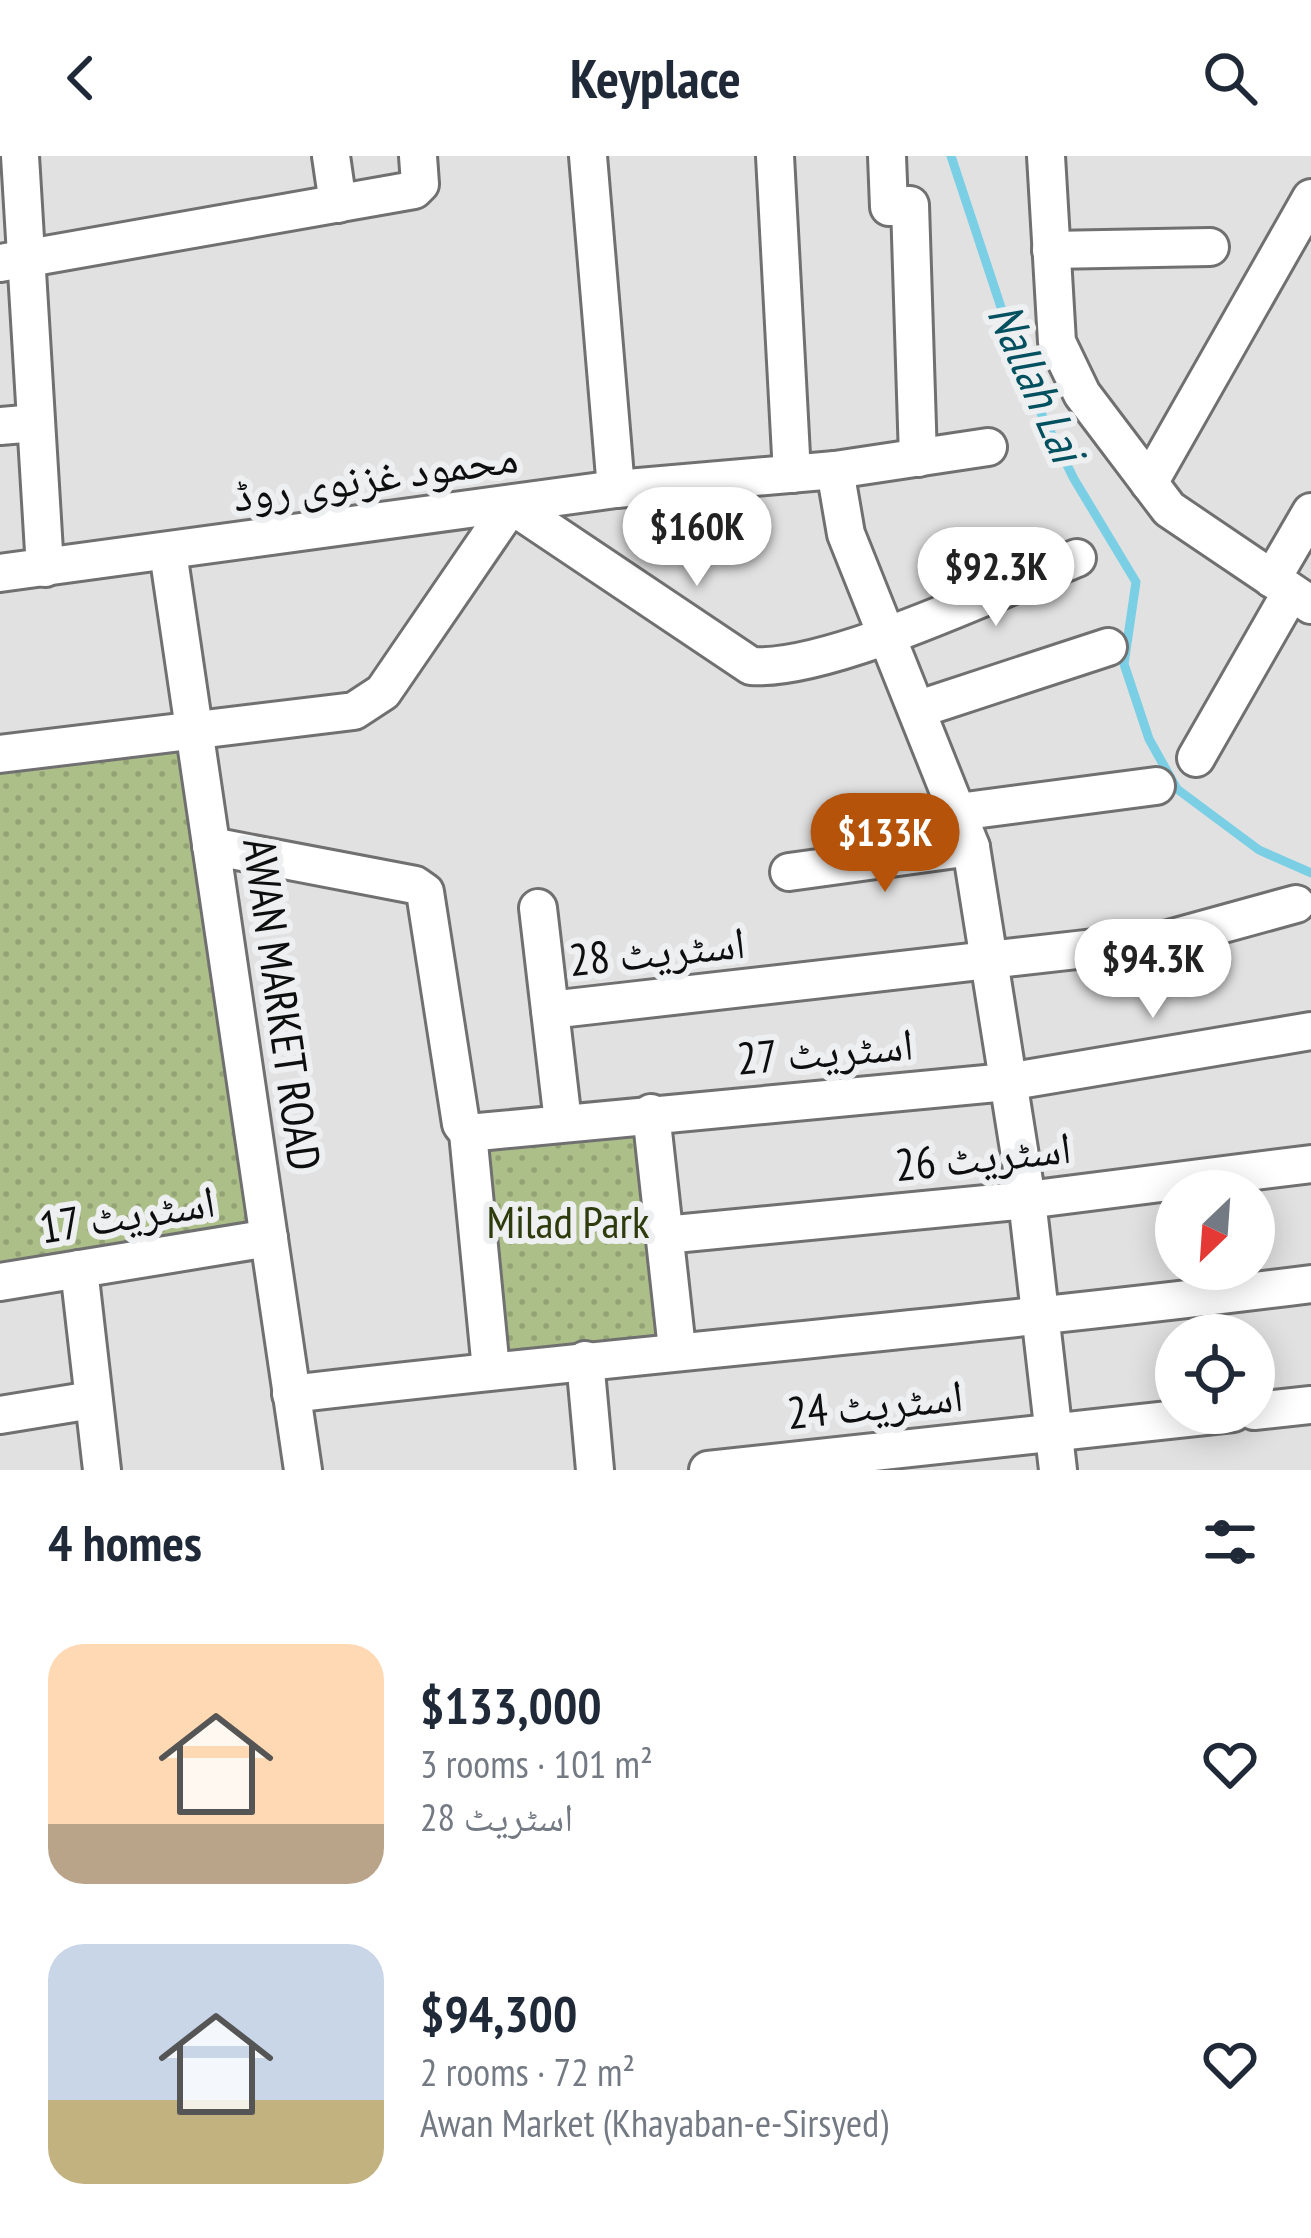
<!DOCTYPE html>
<meta charset="utf-8">
<style>
:root{--surface:#fff;--page:#f2f2f3;--text:#1f2937;--muted:#747a83;--accent:#b45309}
body{margin:0;font-family:"PT Sans Narrow","Noto Naskh Arabic",sans-serif;background:var(--page);color:var(--text);height:100vh;display:flex;flex-direction:column;font-size:45px;white-space:nowrap}
*{box-sizing:border-box;margin:0}
p{font-size:39px;color:var(--muted)}
.icon{flex:none;width:66px;height:66px;fill:none;stroke:currentColor;stroke-width:2;stroke-linecap:round;stroke-linejoin:round}
.map{position:relative;height:1314px;overflow:hidden}
.details{display:flex;flex-direction:column;background:var(--surface);flex:1}
.details>*{flex:none}
.needle{width:78px;rotate:205deg}
.controls{position:absolute;left:1155px;top:1014px;display:grid;gap:24px}
.controls a{display:grid;place-items:center;width:120px;height:120px;border-radius:50%;background:var(--surface);box-shadow:0 6px 30px #0003;font-size:60px}
.price{position:absolute;translate:-50% -102px;padding:0 27px;border-radius:42px;background:#fff;color:#222;font-size:39px;line-height:78px;filter:drop-shadow(0 3px 6px #0008)}
.price::after{content:'';position:absolute;left:50%;top:72px;width:36px;height:27px;margin-left:-18px;background:inherit;clip-path:polygon(0 0,100% 0,50% 100%)}
.price.active{background:var(--accent);color:#fff}
ul{padding:0;list-style:none}
li{display:flex;align-items:center;gap:36px;height:300px;padding:0 48px}
li span{display:grid;place-items:center;flex:none;width:336px;height:240px;border-radius:36px;color:#555}
li>.icon{margin-inline-start:auto}
span .icon{width:144px;height:144px;fill:#fffc;stroke-width:1}
li b{font-size:51px}
h2{display:flex;justify-content:space-between;align-items:center;height:144px;padding:0 48px;font-size:51px}
header{display:flex;justify-content:space-between;align-items:center;height:156px;padding:0 48px;background:var(--surface);font-size:54px;font-weight:700}
.map>svg:first-child{display:block}
</style>
<header><svg class="icon" aria-label="back" viewBox="0 0 24 24"><path d="M15 5l-7 7 7 7"/></svg>Keyplace<svg class="icon" aria-label="search" viewBox="0 0 24 24"><circle cx="10" cy="10" r="6"/><path d="M15 15l6 6"/></svg></header>
<div class="map">
<svg width="1311" height="1314" viewBox="0 0 1311 1314">
<defs>
<pattern id="park-dots" width="8" height="8" patternUnits="userSpaceOnUse" patternTransform="scale(3)"><rect width="8" height="8" fill="#acbf89"/><path d="M2 2h.1M6 6h.1" fill="none" stroke="#93a375" stroke-width="1.8" stroke-linecap="round"/></pattern>
</defs>
<rect width="100%" height="100%" fill="#e1e1e2"/>
<g fill="url(#park-dots)">
<polygon points="182,592 250,1067 0,1107 0,616"/>
<polygon points="640,967 666,1182 502,1203 474,984"/>
</g>
<g fill="none" stroke-linecap="round" stroke-linejoin="round">
<polyline stroke="#7acfe5" stroke-width="9" points="951,0 1026,227 1074,323 1136,426 1124,508 1149,583 1177,633 1259,694 1311,717"/>
<defs>
<g id="minor">
<polyline points="20,0 45,412"/>
<polyline points="331,0 338,48"/>
<polyline points="588,0 616,333"/>
<polyline points="775,0 792,318"/>
<polyline points="887,0 889,51 910,49 918,302"/>
<polyline points="1046,0 1057,186 1082,238 1169,353 1311,449"/>
<polyline points="1051,94 1210,91"/>
<polyline points="0,107 414,34 420,28 418,0"/>
<polyline points="0,270 36,267"/>
<polyline points="835,314 846,378 971,691 1027,1044 1058,1314"/>
<polyline points="1149,327 1311,42"/>
<polyline points="168,396 303,1314"/>
<polyline points="0,417 616,333 835,314 988,291"/>
<polyline points="1272,423 1311,356"/>
<polyline points="919,553 1108,491"/>
<path d="M0 598 354 555 383 536 511 349 751 510C827 516 1000 433 1077 402"/>
<polyline points="1196,602 1291,436"/>
<polyline points="958,656 1156,630"/>
<polyline points="211,690 415,729 425,736 461,968 468,977 491,1214"/>
<polyline points="789,716 971,691"/>
<polyline points="538,752 563,966"/>
<polyline points="550,854 1165,784 1296,748"/>
<polyline points="651,957 677,1193"/>
<polyline points="468,977 1007,926 1311,875"/>
<polyline points="664,1079 1027,1044 1311,1008"/>
<polyline points="79,1113 102,1314"/>
<polyline points="0,1126 269,1082"/>
<polyline points="585,1204 595,1314"/>
<path d="M291 1238C631 1198 972 1171 1311 1128"/>
<polyline points="1254,1255 1311,1249"/>
<polyline points="0,1259 92,1244"/>
<polyline points="708,1314 1233,1257"/>
</g>
</defs>
<use href="#minor" stroke="#707071" stroke-width="42"/>
<use href="#minor" stroke="#fff" stroke-width="36"/>
</g>
<g text-anchor="middle" dominant-baseline="central" stroke-width="12" stroke-linejoin="round" paint-order="stroke">
<g font-size="45" fill="#0d0e0e" stroke="#eeeff0">
<text transform="translate(375 319) rotate(-8)">محمود غزنوی روڈ</text>
<text transform="translate(657 794) rotate(-6)">اسٹریٹ 28</text>
<text transform="translate(283 848) rotate(82)">AWAN MARKET ROAD</text>
<text transform="translate(825 894) rotate(-5)">اسٹریٹ 27</text>
<text transform="translate(983 999) rotate(-6)">اسٹریٹ 26</text>
<text transform="translate(127 1057) rotate(-9)">اسٹریٹ 17</text>
<text transform="translate(875 1247) rotate(-6)">اسٹریٹ 24</text>
</g>
<g font-size="45" fill="#2e3b0c" stroke="#eeeff0">
<text x="568" y="1065">Milad Park</text>
</g>
<g font-size="48" font-style="italic" fill="#00505f" stroke="#eeeff0">
<text transform="translate(1037 226) rotate(66)">Nallah Lai</text>
</g>
</g>
</svg>
<div class="controls">
<a><svg class="needle" viewBox="-14 -14 28 28"><path d="M0-13l5 13h-10z" fill="#e53935"/><path d="M0 13l5-13h-10z" fill="#747a83"/></svg></a>
<a><svg class="icon" aria-label="locate" viewBox="0 0 24 24"><circle cx="12" cy="12" r="6"/><path d="M12 2v4M12 18v4M2 12h4M18 12h4"/></svg></a>
</div>
<b class="price" style="left:697px;top:433px">$160K</b>
<b class="price" style="left:996px;top:473px">$92.3K</b>
<b class="price active" style="left:885px;top:739px">$133K</b>
<b class="price" style="left:1153px;top:865px">$94.3K</b>
</div>
<section class="details">
<h2>4 homes<svg class="icon" aria-label="filters" viewBox="0 0 24 24"><path d="M4 7h16M4 17h16"/><circle cx="9" cy="7" r="2"/><circle cx="15" cy="17" r="2"/></svg></h2>
<ul>
<li><span style="background:linear-gradient(#ffd9b3 75%,#b9a48a 0)"><svg class="icon" aria-label="home" viewBox="0 0 24 24"><path d="M3 11l9-7 9 7M6 9v11h12V9"/></svg></span><div><b>$133,000</b><p>3 rooms · 101 m²</p><p>اسٹریٹ 28</p></div><svg class="icon" aria-label="heart" viewBox="0 0 24 24"><path d="M12 20l-8-8c-3-5 5-10 8-4 3-6 11-1 8 4z"/></svg></li>
<li><span style="background:linear-gradient(#c9d6e8 65%,#c2b280 0)"><svg class="icon" aria-label="home" viewBox="0 0 24 24"><path d="M3 11l9-7 9 7M6 9v11h12V9"/></svg></span><div><b>$94,300</b><p>2 rooms · 72 m²</p><p>Awan Market (Khayaban-e-Sirsyed)</p></div><svg class="icon" aria-label="heart" viewBox="0 0 24 24"><path d="M12 20l-8-8c-3-5 5-10 8-4 3-6 11-1 8 4z"/></svg></li>
</ul>
</section>
